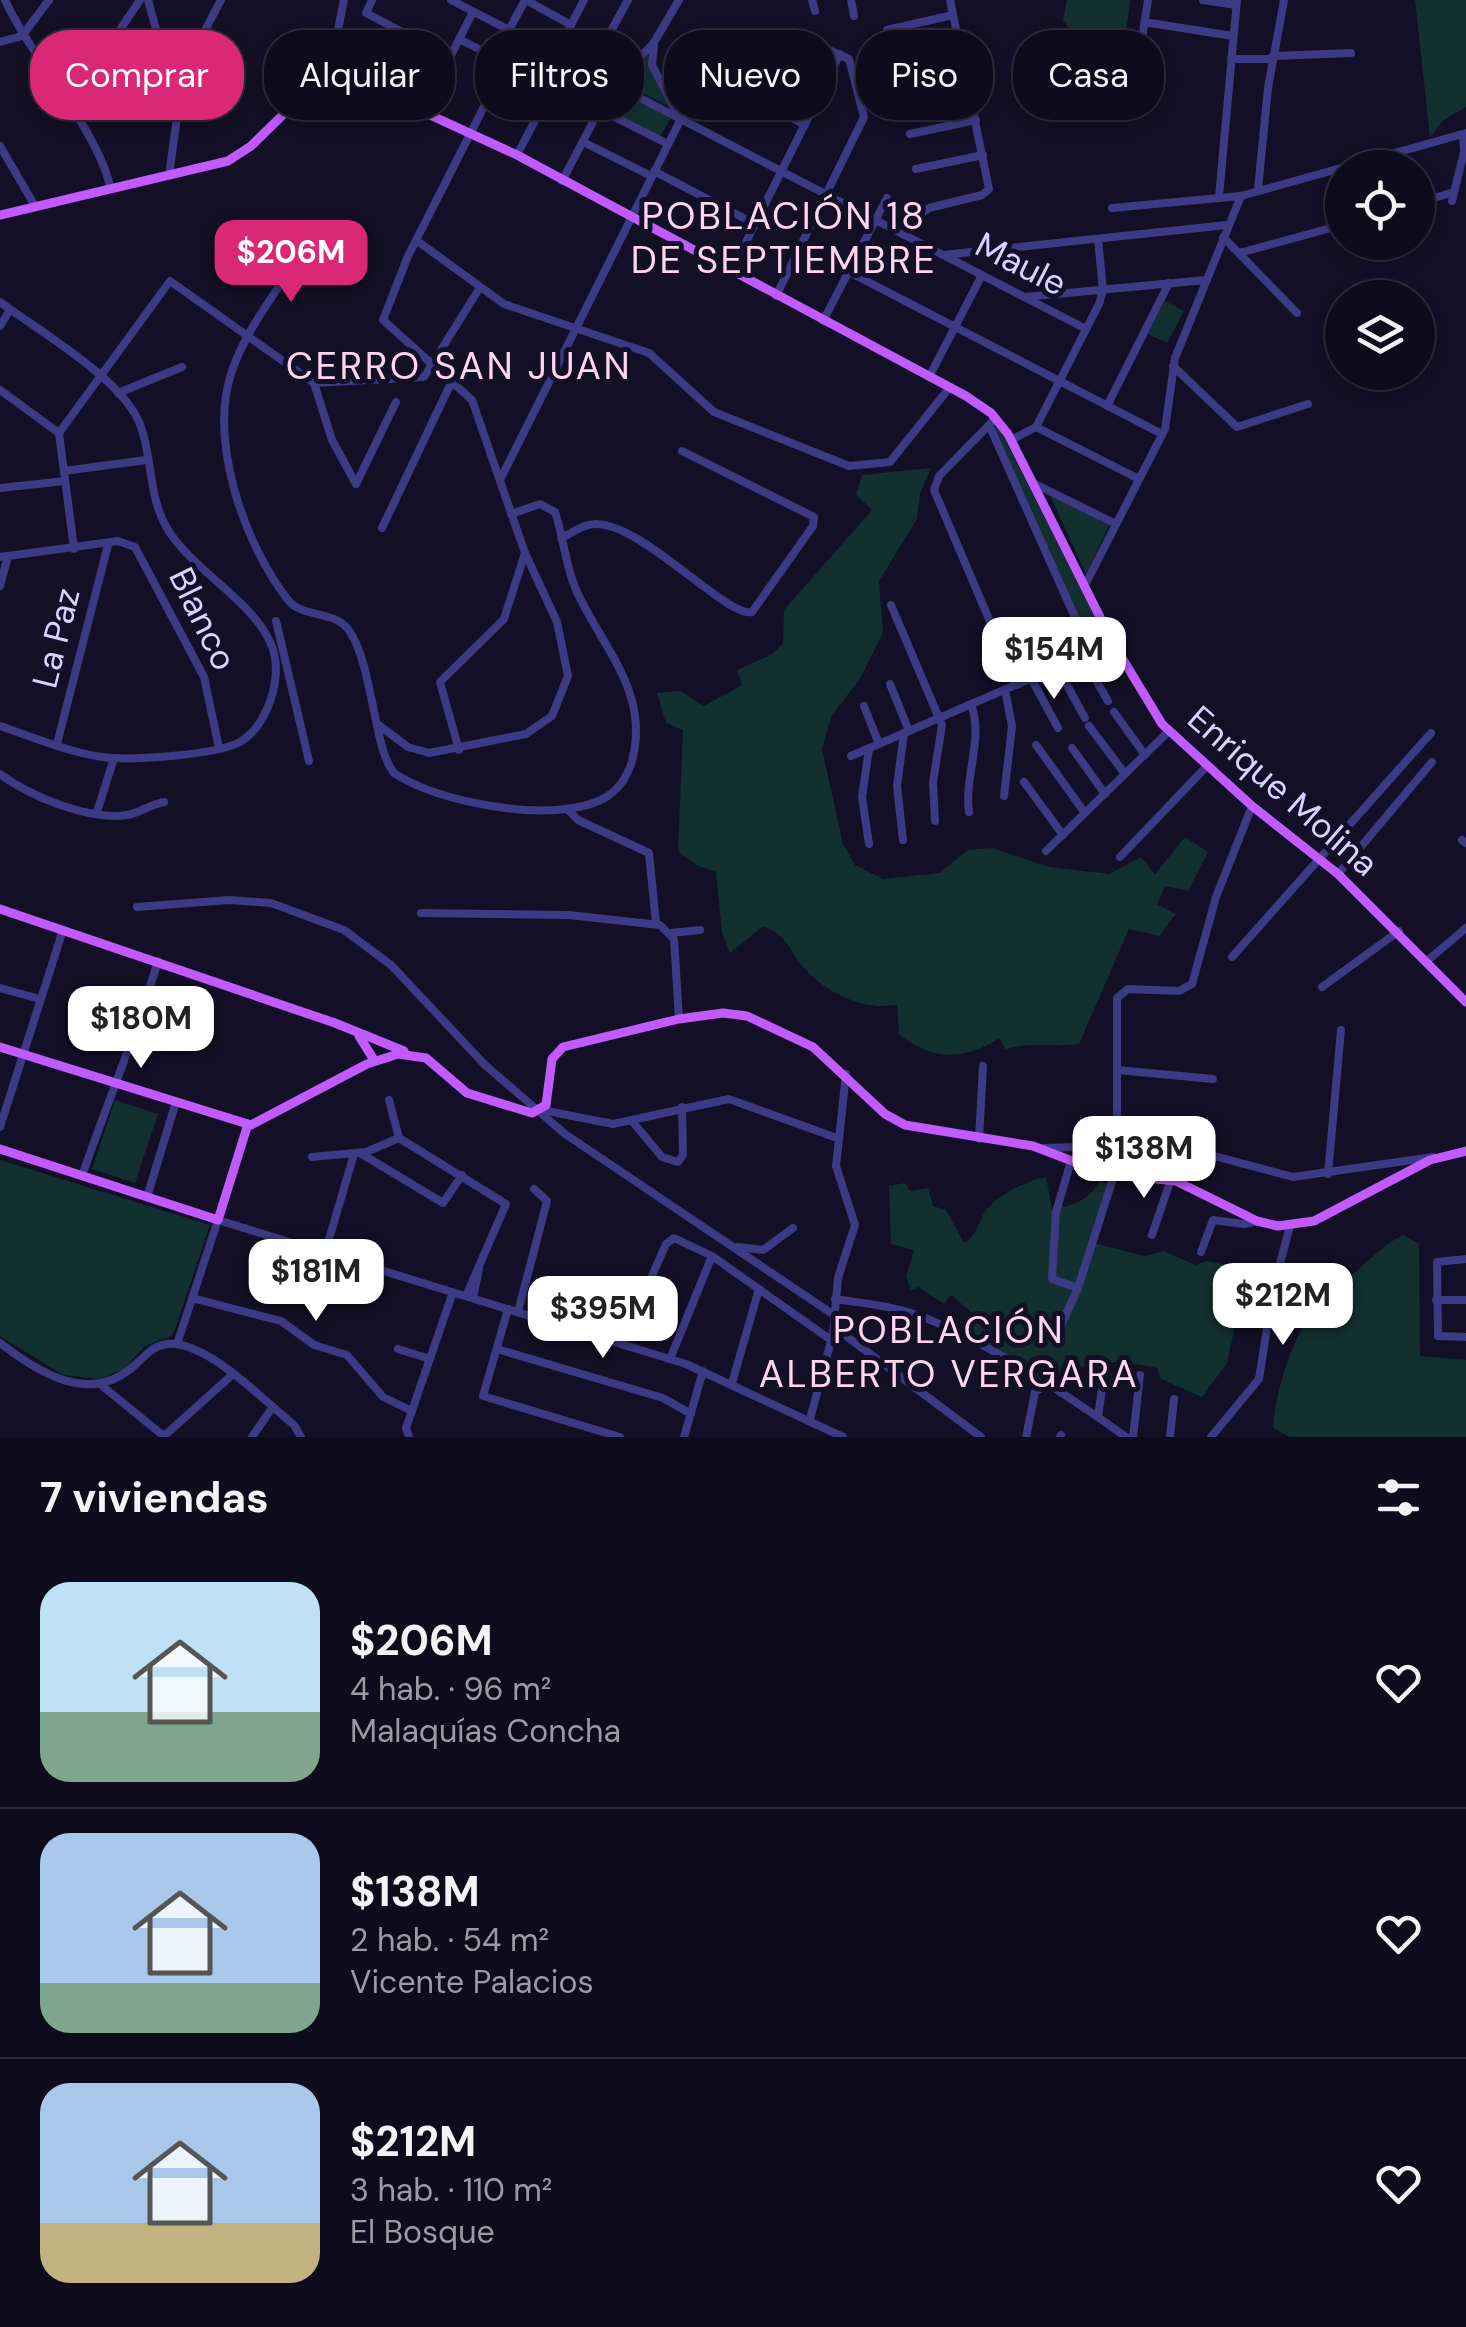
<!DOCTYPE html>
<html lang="es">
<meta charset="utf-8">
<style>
:root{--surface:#0e0b1c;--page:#171425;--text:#f1f3f6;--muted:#9b9ba3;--line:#2e2b3b;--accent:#db2777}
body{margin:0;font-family:"DM Sans",sans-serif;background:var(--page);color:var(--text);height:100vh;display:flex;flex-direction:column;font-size:38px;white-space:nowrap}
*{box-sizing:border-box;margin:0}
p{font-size:32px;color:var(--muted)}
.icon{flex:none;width:55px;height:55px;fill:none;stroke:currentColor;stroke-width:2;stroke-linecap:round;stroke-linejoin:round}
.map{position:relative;height:1437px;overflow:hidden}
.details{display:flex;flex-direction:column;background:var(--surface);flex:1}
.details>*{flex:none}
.banner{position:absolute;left:30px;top:30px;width:1408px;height:90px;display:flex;gap:20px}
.fabs{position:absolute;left:1325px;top:150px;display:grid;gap:20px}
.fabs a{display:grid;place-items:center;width:110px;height:110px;border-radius:50%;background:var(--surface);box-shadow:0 5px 15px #0003,0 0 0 2px var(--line);font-size:50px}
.price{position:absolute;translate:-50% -85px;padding:0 22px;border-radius:20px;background:#fff;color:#222;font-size:32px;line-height:65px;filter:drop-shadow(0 2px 5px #0008)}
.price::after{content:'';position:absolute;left:50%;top:60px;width:30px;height:22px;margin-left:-15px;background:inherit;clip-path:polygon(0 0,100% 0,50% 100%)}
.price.current{background:var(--accent);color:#fff}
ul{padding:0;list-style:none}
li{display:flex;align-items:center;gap:30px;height:250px;padding:0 40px}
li+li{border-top:2px solid var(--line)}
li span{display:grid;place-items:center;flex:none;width:280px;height:200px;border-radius:30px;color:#555}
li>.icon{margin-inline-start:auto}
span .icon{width:120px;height:120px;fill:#fffc;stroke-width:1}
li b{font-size:42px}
h2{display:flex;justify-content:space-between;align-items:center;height:120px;padding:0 40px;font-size:42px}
.pill{padding:0 35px;border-radius:40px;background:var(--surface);box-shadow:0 5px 15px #0003,0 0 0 2px var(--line);font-size:35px;line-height:90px}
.pill.current{background:var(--accent);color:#fff}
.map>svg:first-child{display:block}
</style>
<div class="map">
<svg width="1466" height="1437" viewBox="0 0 1466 1437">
<rect width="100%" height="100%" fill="#130f26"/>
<g fill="#12302f">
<polygon points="1067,0 1130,0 1123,60 1078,41 1063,20"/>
<polygon points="1415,0 1466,0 1466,107 1444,120 1430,137"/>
<polygon points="647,52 672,108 621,82"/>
<polygon points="615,87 671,118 660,137 603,108"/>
<polygon points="1165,301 1184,311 1167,343 1148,334"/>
<polygon points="998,426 1105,637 1095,647 1090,646 992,429"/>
<path d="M931 468 920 493 917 519 879 581 883 633 861 677 831 717 822 749 843 844 855 865 883 879 939 873 968 850 992 848 1049 867 1109 874 1141 857 1155 874 1185 837 1208 852 1188 891 1165 886 1157 904 1176 914 1159 936 1129 929 1079 1044C1052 1048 1032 1042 1005 1049L999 1038C965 1061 931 1061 899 1034L897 1005C863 1011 822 992 800 963 787 945 786 935 763 926L730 953 722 933 716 872 696 865 678 851 683 730 666 723 657 693 681 691 704 706 742 685 737 670 771 655 783 644 784 610 872 510 856 494 862 475Z"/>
<polygon points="1050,495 1109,525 1086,574"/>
<polygon points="115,1100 158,1114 135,1183 92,1169"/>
<polygon points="0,1160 210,1225 173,1335 145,1346 124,1369 99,1379 63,1375 0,1336"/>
<path d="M1046 1177 1052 1209C1071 1206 1090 1201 1099 1181L1111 1184 1094 1243 1145 1256 1164 1251 1195 1265 1207 1261 1237 1267 1230 1283 1243 1289 1227 1363 1202 1397 1161 1379 1157 1368C1126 1362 1074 1353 1062 1388L961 1332 970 1311 951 1295 944 1304 919 1287 911 1290 906 1277 914 1250 891 1244 889 1186 905 1183 910 1191 928 1188 933 1206 946 1210 964 1243C980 1233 977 1222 987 1209 1000 1194 1028 1180 1046 1177Z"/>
<path d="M1403 1235 1419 1244 1420 1356 1466 1360V1437H1290L1273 1428C1276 1385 1297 1322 1328 1291 1336 1284 1346 1280 1354 1273 1372 1259 1381 1246 1403 1235Z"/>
</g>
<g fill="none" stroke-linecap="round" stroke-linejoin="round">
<g stroke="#3d3a85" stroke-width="8">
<path d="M5 0C32 59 96 127 110 186"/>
<polyline points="148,0 178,110 169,175"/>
<polyline points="372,0 366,13 450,57"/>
<polyline points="451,0 1086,329"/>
<polyline points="526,0 571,25"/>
<polyline points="812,0 815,11"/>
<polyline points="851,0 854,16"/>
<polyline points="1203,0 1236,5"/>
<polyline points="1144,22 1233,36"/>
<polyline points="509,30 525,0"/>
<polyline points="887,30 953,15"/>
<polyline points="459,39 668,144"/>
<polyline points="1142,39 1148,0"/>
<polyline points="0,42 22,36 49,0"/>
<polyline points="654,46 652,65 680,119"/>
<polyline points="556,54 584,0"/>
<polyline points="1273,56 1351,53"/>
<polyline points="1231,59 1272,59"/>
<polyline points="894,65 961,50"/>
<polyline points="330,69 344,0"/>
<polyline points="589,71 628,0"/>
<polyline points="705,71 805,125"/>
<polyline points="174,89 221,0"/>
<polyline points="902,99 968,84"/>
<polyline points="68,107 140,0"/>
<polyline points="422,112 473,12"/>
<polyline points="910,134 976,120"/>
<polyline points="583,142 651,176"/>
<polyline points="0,146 35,206"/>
<polyline points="517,155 553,86"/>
<polyline points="916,169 983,155"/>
<polyline points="654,171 755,224"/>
<polyline points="562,181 613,84 653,44 679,0"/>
<polyline points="1258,189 1268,88 1284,0"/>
<polyline points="1219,197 1237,0"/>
<polyline points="1452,201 1464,152 1463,134"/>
<polyline points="1418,203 1454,192"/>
<polyline points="1112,208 1241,196 1466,133"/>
<polyline points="903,234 916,217 929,208 982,195 989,189 950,0"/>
<polyline points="1223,237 1297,313"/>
<polyline points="416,240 504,304 649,353 714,412 849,466 890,462 950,387"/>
<path d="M301 253C278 290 246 329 232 371 208 440 244 544 288 600 302 618 333 610 348 629 373 662 373 748 394 773 433 799 509 813 556 810 592 807 621 799 632 761 650 693 604 650 577 592 565 566 564 538 555 512L540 504 511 514"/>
<polyline points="1239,253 1342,225"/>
<polyline points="943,255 1227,225"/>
<polyline points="731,272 840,54"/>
<polyline points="849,272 1162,434"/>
<polyline points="1024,297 1206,280"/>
<path d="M0 302C39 331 126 381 141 427 153 461 148 497 168 530 194 571 252 601 270 642 280 662 276 689 267 709 261 723 253 735 238 743 213 755 131 761 102 757 68 752 33 737 0 726"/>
<polyline points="823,321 887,198"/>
<polyline points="0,326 10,310"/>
<polyline points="1173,366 1237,427 1308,404"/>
<polyline points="929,377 982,275"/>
<polyline points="314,383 424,377 479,289"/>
<polyline points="0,390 59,433"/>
<polyline points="118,393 182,367"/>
<polyline points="1107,406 1169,283"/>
<polyline points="996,418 939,476 934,490 1017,685"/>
<polyline points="989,425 1091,653"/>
<polyline points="1036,427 1139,479"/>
<polyline points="1011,440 1036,427 1099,304 1103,290 1098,239"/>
<polyline points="64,471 146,460"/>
<polyline points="500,480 722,37 730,32 815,44 849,59 864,117 776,296"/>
<polyline points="1033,483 1116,524"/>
<polyline points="356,484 396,402"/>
<polyline points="0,488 65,481"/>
<polyline points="382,528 452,381"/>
<path d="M561 538C572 533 585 523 597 524 644 525 727 618 752 612L813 526 814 517 682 451"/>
<polyline points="74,549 59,433 170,281 314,383 332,440 356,484"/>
<polyline points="0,557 118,541 135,547 204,677 219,748"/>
<polyline points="1085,585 1165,429 1175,358 1241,196"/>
<polyline points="0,586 8,556"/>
<polyline points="891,605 942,725 933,782 935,821"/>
<polyline points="276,621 309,761"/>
<polyline points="1082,656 1108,701"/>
<polyline points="1057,667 1085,718"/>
<polyline points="1031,678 1058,728"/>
<polyline points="890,684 909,731"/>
<polyline points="864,706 879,744"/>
<polyline points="1114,712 1145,755"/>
<polyline points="380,726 408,747 429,753 526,734 552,716 568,676 557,622 525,553 472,400 383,320 408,256 520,36"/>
<polyline points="1089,726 1125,774"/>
<polyline points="57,744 108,545"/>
<polyline points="1036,745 1085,813"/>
<polyline points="1072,748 1105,794"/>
<polyline points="459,750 440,682 504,619 525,553"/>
<polyline points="851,756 1113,643"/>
<path d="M0 774C29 796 90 821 127 815 140 813 151 804 164 802"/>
<polyline points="1024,782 1063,835"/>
<polyline points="1004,796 1012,726 1005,690"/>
<polyline points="567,809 578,820 649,853 656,923"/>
<polyline points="97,812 114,758"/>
<path d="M969 812C964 776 984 739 971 704"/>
<polyline points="903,840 897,786 904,733"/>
<polyline points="1462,840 1466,843"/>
<polyline points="869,844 862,797 869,749"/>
<polyline points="1046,851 1169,731"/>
<polyline points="1120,857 1207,766"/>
<polyline points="1338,874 1432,762"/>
<polyline points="137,907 229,900 271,903 344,930 391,965 485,1065 565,1134 834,1315"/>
<polyline points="421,913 569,915 660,925 674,939 679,1019"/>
<polyline points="671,933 700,930"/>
<polyline points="1232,957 1431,733"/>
<polyline points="1427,961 1466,928"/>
<polyline points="1322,987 1399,931"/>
<polyline points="0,988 40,999"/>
<polyline points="1117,1070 1213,1079"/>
<polyline points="389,1100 399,1138 506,1204 466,1296"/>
<polyline points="542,1110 613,1124 729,1099 837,1138"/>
<polyline points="632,1121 662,1157 678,1162 683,1155 682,1107"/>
<polyline points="0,1127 63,930"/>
<polyline points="979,1139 983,1066"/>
<polyline points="1117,1146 1117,998 1128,989 1179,991 1192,984 1216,897 1252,806"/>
<polyline points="1044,1148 1169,1144 1293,1177 1433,1157"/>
<polyline points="360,1153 443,1203 462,1175"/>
<polyline points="312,1157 366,1152 399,1138"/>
<polyline points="1071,1161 1056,1212 1052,1279 1078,1288"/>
<polyline points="1328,1174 1341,1030"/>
<path d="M82 1176C107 1103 136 1035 158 961"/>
<polyline points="147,1197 176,1102"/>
<polyline points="1152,1235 1171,1179"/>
<polyline points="738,1247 763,1250 793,1228"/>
<polyline points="1201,1252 1213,1220 1244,1224 1257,1221"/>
<polyline points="325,1253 354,1154"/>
<polyline points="1466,1259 1437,1262 1438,1336 1466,1337"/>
<polyline points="1275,1279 1305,1284"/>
<polyline points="192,1298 281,1321 314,1345 347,1355 383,1397 412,1411"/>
<polyline points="473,1298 479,1269"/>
<path d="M835 1299C860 1303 887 1305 911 1313 974 1333 1072 1398 1126 1437"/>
<polyline points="1436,1300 1466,1300"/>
<polyline points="508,1309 483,1396 620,1437"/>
<polyline points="518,1312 547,1201 534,1189"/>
<polyline points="1269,1316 1293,1319"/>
<polyline points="834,1327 981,1437"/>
<polyline points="1054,1341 1078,1288 1114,1175"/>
<path d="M0 1343C40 1374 92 1406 136 1364 148 1353 157 1342 175 1344 214 1348 263 1400 294 1425L301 1437"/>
<polyline points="177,1344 218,1220 686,1364 843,1437"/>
<polyline points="622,1344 666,1244 674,1238 712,1256 831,1340"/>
<polyline points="398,1349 430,1359"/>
<polyline points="497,1349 663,1398 691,1414"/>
<polyline points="670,1359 712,1256"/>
<polyline points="732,1383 759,1289"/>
<polyline points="101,1385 165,1437"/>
<polyline points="1098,1417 1104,1375"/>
<polyline points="810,1419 833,1334 838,1278 855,1225 836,1166 846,1074"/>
<polyline points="163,1437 232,1375"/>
<polyline points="252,1437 272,1408"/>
<polyline points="409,1437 406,1428 453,1292"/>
<polyline points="684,1437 703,1371"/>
<polyline points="1026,1437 1035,1392 1046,1385"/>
<polyline points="1060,1437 1061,1435"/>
<polyline points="1133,1437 1140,1375"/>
<polyline points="1170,1437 1174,1399"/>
<polyline points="1211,1437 1259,1379 1273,1290 1290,1226"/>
</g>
<g stroke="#c25bff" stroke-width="9">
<polyline points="0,215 228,161 251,146 330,69 517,155 966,396 991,413 1008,434 1113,643 1162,724 1252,806 1338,874 1466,1002"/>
<polyline points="0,909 335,1023 404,1051"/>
<polyline points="359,1036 374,1060"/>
<polyline points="0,1047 251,1125 367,1064 398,1054 426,1058 467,1093 532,1113 546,1105 552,1059 563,1047 679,1019 723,1013 747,1016 813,1047 885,1114 905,1125 1033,1146 1106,1174 1176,1181 1257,1221 1278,1226 1314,1221 1430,1160 1466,1151"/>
<polyline points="0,1149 218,1220 248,1124"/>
</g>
</g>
<g text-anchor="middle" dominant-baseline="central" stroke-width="10" stroke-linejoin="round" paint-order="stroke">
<g font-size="35" fill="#d9d4ff" stroke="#130f26">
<text transform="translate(1021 264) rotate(27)">Maule</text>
<text transform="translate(203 619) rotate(64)">Blanco</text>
<text transform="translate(56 638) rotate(-76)">La Paz</text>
<text transform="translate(1283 791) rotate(41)">Enrique Molina</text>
</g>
<g font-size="38" letter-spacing="2.5" fill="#ffd6f0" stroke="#130f26">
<text x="784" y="216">POBLACIÓN 18<tspan x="784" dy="44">DE SEPTIEMBRE</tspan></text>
<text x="459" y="366">CERRO SAN JUAN</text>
<text x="949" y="1330">POBLACIÓN<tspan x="949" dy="44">ALBERTO VERGARA</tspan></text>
</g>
</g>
</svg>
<div class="fabs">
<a><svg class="icon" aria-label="locate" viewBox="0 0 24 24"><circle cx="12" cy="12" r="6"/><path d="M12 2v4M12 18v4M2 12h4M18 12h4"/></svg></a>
<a><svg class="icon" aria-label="layers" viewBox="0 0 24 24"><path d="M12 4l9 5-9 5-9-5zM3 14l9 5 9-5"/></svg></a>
</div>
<b class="price current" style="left:291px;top:305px">$206M</b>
<b class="price" style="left:1054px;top:702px">$154M</b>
<b class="price" style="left:141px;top:1071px">$180M</b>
<b class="price" style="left:1144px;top:1201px">$138M</b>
<b class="price" style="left:316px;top:1324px">$181M</b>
<b class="price" style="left:1283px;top:1348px">$212M</b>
<b class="price" style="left:603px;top:1361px">$395M</b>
<div class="banner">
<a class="pill current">Comprar</a>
<a class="pill">Alquilar</a>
<a class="pill">Filtros</a>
<a class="pill">Nuevo</a>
<a class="pill">Piso</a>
<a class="pill">Casa</a>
</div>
</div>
<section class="details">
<h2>7 viviendas<svg class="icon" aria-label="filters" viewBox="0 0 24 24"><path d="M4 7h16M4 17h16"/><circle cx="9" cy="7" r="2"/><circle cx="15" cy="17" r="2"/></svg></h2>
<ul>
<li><span style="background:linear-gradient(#bfe0f5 65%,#7fa58c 0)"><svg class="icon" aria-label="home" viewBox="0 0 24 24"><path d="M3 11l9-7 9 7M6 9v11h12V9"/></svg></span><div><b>$206M</b><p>4 hab. · 96 m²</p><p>Malaquías Concha</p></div><svg class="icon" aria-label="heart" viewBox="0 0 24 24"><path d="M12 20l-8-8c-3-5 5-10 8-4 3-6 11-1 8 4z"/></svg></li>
<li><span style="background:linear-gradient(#a9c7e8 75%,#7fa58c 0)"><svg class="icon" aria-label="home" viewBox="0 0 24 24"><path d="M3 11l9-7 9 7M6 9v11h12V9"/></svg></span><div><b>$138M</b><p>2 hab. · 54 m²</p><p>Vicente Palacios</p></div><svg class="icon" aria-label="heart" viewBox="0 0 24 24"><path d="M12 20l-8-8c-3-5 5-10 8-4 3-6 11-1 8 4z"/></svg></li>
<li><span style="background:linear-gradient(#a9c7e8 70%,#c2b280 0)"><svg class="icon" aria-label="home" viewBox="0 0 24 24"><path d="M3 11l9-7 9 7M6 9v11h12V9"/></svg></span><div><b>$212M</b><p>3 hab. · 110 m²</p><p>El Bosque</p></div><svg class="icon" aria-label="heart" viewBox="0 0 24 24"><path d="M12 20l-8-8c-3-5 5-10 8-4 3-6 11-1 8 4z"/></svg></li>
</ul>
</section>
